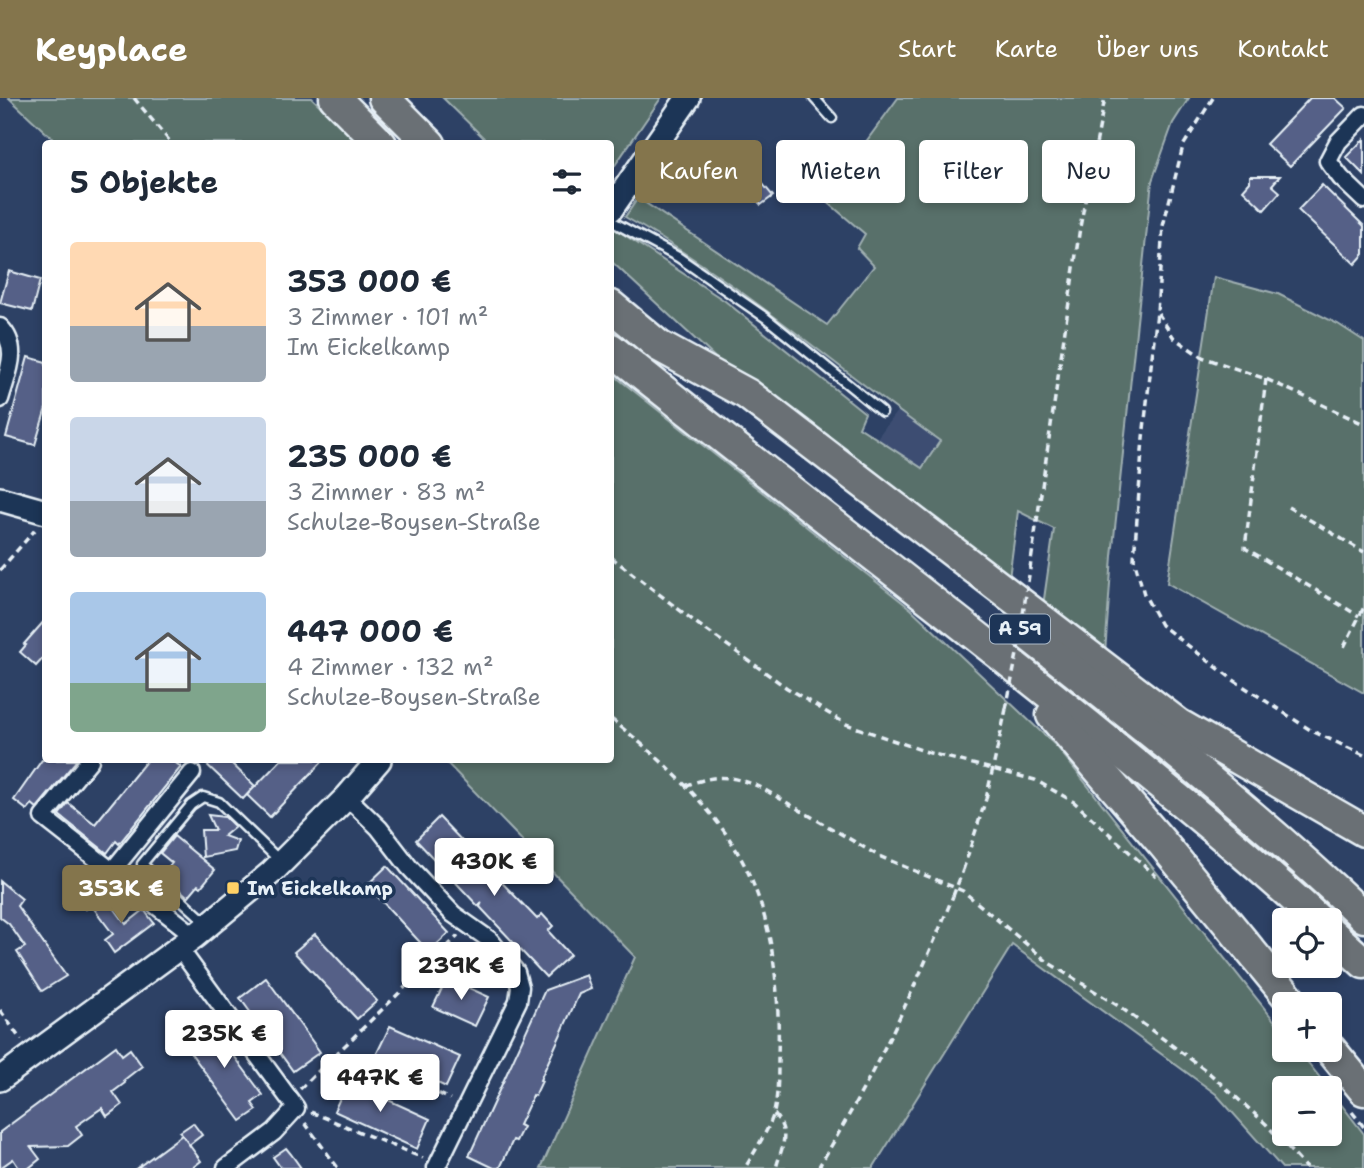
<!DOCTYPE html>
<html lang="de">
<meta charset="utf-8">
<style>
:root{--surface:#fff;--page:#f6f6f7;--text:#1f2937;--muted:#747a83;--accent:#84754c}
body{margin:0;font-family:"Shantell Sans",sans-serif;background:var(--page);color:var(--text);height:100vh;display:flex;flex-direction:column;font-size:26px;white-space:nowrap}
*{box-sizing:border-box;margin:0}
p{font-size:23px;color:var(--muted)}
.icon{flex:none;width:38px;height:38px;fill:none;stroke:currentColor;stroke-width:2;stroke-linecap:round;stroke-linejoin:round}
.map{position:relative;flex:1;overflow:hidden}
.details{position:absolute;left:42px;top:42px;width:572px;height:623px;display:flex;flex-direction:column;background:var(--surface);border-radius:7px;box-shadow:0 4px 10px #0003}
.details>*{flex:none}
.top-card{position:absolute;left:635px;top:42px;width:623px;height:63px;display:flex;gap:14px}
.buttons{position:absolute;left:1272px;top:810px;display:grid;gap:14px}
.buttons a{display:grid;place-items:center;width:70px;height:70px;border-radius:7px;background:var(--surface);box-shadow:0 4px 10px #0003;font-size:35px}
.price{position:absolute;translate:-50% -60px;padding:0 16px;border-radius:7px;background:#fff;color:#222;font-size:23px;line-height:46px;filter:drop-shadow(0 2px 4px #0008)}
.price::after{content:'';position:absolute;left:50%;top:42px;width:21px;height:16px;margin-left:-10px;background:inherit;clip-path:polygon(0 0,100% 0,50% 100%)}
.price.on{background:var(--accent);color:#fff}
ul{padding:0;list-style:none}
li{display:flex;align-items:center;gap:21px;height:175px;padding:0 28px}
li span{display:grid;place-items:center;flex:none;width:196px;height:140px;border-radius:7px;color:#555}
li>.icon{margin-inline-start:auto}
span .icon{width:84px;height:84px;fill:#fffc;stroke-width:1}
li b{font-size:30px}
h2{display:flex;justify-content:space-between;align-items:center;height:84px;padding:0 28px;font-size:30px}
.tag{padding:0 24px;border-radius:7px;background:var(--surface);box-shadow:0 4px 10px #0003;font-size:24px;line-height:63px}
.tag.on{background:var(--accent);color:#fff}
header{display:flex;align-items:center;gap:42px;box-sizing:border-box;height:98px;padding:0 35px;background:var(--accent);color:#fff}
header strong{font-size:33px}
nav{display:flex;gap:38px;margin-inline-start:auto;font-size:24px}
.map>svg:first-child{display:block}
</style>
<header>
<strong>Keyplace</strong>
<nav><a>Start</a><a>Karte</a><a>Über uns</a><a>Kontakt</a></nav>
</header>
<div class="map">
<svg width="1364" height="1070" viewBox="0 0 1364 1070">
<rect width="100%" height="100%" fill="#2d4165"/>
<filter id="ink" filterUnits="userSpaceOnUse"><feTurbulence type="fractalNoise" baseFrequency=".0143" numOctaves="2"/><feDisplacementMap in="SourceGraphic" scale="14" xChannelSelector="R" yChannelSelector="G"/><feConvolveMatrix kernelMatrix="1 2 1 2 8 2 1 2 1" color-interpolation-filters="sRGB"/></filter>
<g filter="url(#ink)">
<polygon fill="#3c4e72" points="897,313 940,344 922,370 877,340"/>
<g fill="#586f6b" stroke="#a0b0b2" stroke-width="2">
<polygon points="9,0 312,0 359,45 57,45"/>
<polygon points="443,0 661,0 611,73 611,46 489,45"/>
<path d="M898 0H1189L1173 25 1152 83 1112 458 1105 555 1043 508 1054 431 1018 413 1009 480 722 266 611 163V128L725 203 865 315 859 329 922 370 940 343C835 269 738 182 625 119L638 100 827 227 874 168 857 150 865 136 824 101Z"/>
<polygon points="1214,179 1278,196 1338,226 1364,243 1364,595 1167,485"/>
<polygon points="611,275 911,511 1057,649 1284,935 1284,952 1298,952 1328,990 1284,990 1284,1036 1330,1036 1330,992 1364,1036 1364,1070 1282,1070 1216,996 1012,847 873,1070 541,1070 635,859 444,662 611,662"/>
</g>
<g fill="#546187" stroke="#e8f1f8" stroke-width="2">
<polygon points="1310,0 1335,0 1346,10 1290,68 1266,46"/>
<polygon points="1364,41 1364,77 1346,59"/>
<polygon points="733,58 748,75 751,72 773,98 761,107 745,88 742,91 737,86 721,100 706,82"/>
<polygon points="1250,78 1280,78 1272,87 1280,94 1264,112 1243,92 1250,84"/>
<polygon points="1322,87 1364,128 1364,156 1355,166 1298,112"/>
<polygon points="9,173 40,182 32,213 0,205"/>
<polygon points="28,259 46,264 46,310 35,347 6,339"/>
<polygon points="46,521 46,557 36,568 20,554 26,547 24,546"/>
<polygon points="42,662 77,662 37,710 32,706 27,712 14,702"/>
<polygon points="147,662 172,662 181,669 119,746 116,743 107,755 59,717 68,705 95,726"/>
<polygon points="202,662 228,662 255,688 243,701"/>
<polygon points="281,662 324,662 270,719 247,697"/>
<polygon points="208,717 225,719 235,729 224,738 238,743 235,753 203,759 201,732 215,732"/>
<polygon points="439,719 537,821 542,816 553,828 548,833 570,857 546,879 480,809 482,804 478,808 416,742"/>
<polygon points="174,738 215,772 201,789 198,787 188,799 163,776 172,765 160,755"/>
<polygon points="387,768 449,835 429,854 367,787"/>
<polygon points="78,773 99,801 86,811 65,783"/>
<polygon points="0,783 22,801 17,808 66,878 42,893 17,854 25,849 9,826 0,819"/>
<polygon points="105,798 126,826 144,812 154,825 114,855 105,842 113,836 92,808"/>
<polygon points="315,836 377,903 357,921 294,854"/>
<polygon points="586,877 591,891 579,896 540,982 542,983 535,998 533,997 519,1027 523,1029 516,1043 513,1042 500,1070 494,1070 469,1058 545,892"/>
<polygon points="266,880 320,954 293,973 240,900"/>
<polygon points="447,880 489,899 475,928 433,909"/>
<polygon points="209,924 263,997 252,1005 257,1012 241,1023 182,943"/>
<polygon points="390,928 460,959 446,989 376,957"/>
<polygon points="116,948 122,957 130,951 142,968 124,982 125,985 113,994 122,1007 107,1018 102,1010 76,1028 82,1037 68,1048 31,1049 40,1061 29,1070 19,1070 13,1061 0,1070 0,1034"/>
<polygon points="340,980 430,1021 417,1051 334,1013 341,998 333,995"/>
<polygon points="193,1025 202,1037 189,1047 180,1034"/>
<polygon points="182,1037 201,1063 192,1070 137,1070"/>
<polygon points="286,1050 291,1056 301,1070 281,1070 273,1059"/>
</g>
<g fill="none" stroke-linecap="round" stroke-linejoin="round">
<defs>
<g id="lane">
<polyline points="814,0 832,20"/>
<polyline points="611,123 678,159 766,220 882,314"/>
<polyline points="208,826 142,766 191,707 203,699 219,704 279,762"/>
</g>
<g id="street">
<polyline points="1364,17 1338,44 1328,63 1341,80 1364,102"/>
<path d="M0 229C21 250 7 276 0 301"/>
<polyline points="90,662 43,719 195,838"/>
<polyline points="347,699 379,730 409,769 453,816 490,842 516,874 520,889 518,903 436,1070"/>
<polyline points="112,773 192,675"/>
<polyline points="179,850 296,1010 274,1034 226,1070"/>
</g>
<g id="secondary">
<polyline points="611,111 688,0"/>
<polyline points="0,401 46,414"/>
<polyline points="0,981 195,838 272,774 347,699 379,662"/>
</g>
<g id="highway">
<polyline points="335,0 381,46"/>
<polyline points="384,0 430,46"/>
<polyline points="611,208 659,248 747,296 1178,626 1364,733"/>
<path d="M611 251C769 378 931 500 1088 627 1166 691 1245 754 1318 822"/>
<path d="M1028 537C1143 627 1258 718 1364 819"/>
<polyline points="1052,617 1163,746 1294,906"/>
<polyline points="1330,834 1364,865"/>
<polyline points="1330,951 1364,992"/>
</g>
</defs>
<use href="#lane" stroke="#e8f1f8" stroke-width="13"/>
<use href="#street" stroke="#e8f1f8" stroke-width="21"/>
<use href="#secondary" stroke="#e8f1f8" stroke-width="28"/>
<use href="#highway" stroke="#e8f1f8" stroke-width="35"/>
<g stroke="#e8f1f8" stroke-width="3.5" stroke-dasharray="7 5" stroke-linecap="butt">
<polyline points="134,0 172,46"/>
<polyline points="1213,0 1183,48 1163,128 1157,214 1143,340 1134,461 1144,496 1161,527 1235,583 1312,633 1364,657"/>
<polyline points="1158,215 1174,240 1202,259 1266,281 1364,326"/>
<polyline points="1266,281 1245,450 1359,518"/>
<polyline points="1288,409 1364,454"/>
<polyline points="611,459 699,527 787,590 846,626 930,655 1035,682 1074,704 1156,778"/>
<polyline points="0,472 35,432"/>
<polyline points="1028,484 1080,129 1105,0"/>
<polyline points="1344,549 1364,509"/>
<path d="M611 621C655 655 711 707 738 755 774 817 780 891 778 961 778 978 778 997 774 1014 771 1028 753 1056 745 1070"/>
<polyline points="997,652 1006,611"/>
<path d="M685 688C715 676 731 677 760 689L879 758 963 793 1049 865 1120 909 1208 974 1266 1026 1306 1070"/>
<polyline points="963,772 986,701"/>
<polyline points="0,912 21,942"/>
<polyline points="374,964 450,1001"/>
<polyline points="300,991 458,838"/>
<polyline points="311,1014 423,1060"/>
<polyline points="1352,1014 1364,1029"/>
<path d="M774 1016C791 1036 782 1048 776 1070"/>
<polyline points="305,1025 338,1070"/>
<path d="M818 1070C871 983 915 892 953 798"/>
</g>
<use href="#lane" stroke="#1d3557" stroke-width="8"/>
<use href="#street" stroke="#1d3557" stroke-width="16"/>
<use href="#secondary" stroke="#1d3557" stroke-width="23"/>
<use href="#highway" stroke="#6a7074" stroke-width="30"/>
<g stroke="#e8f1f8" stroke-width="3.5" stroke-dasharray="7 5" stroke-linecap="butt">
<polyline points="1006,611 1018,551 1027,489"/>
<polyline points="986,701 997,652"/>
<polyline points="953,798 963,772"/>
</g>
</g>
</g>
<rect fill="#ffd166" stroke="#1d3557" stroke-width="2.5" x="226" y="783" width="14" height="14" rx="3.5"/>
<g text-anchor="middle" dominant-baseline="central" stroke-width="7" stroke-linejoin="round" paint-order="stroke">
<rect fill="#1d3557" stroke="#abb9c8" stroke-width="2" x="990" y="516.5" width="60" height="29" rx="5"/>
<g font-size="18" font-weight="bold" fill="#e8f1f8">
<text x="1020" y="531">A 59</text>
</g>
<g font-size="19" font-weight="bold" fill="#e8f1f8" stroke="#1d3557" text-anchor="start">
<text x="247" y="790">Im Eickelkamp</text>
</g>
</g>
</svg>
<div class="buttons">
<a><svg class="icon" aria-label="locate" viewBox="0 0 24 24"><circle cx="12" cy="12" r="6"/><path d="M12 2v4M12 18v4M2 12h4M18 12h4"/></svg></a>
<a>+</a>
<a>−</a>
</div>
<b class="price" style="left:494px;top:800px">430K €</b>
<b class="price on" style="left:121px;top:827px">353K €</b>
<b class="price" style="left:461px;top:904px">239K €</b>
<b class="price" style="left:224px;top:972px">235K €</b>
<b class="price" style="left:380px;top:1016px">447K €</b>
<div class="top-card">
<a class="tag on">Kaufen</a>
<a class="tag">Mieten</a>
<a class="tag">Filter</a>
<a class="tag">Neu</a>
</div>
<section class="details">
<h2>5 Objekte<svg class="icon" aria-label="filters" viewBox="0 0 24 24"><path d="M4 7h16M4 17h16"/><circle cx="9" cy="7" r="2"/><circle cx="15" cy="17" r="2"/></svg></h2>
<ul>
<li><span style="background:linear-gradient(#ffd9b3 60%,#9aa5b1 0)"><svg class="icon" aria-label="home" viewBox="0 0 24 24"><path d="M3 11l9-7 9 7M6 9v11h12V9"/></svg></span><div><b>353 000 €</b><p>3 Zimmer · 101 m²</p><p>Im Eickelkamp</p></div></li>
<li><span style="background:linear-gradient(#c9d6e8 60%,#9aa5b1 0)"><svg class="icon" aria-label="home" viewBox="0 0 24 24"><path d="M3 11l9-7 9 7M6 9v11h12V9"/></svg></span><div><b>235 000 €</b><p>3 Zimmer · 83 m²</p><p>Schulze-Boysen-Straße</p></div></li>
<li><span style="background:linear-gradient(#a9c7e8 65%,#7fa58c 0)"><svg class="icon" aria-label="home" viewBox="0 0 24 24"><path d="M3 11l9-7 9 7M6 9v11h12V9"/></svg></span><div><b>447 000 €</b><p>4 Zimmer · 132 m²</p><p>Schulze-Boysen-Straße</p></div></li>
</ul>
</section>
</div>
